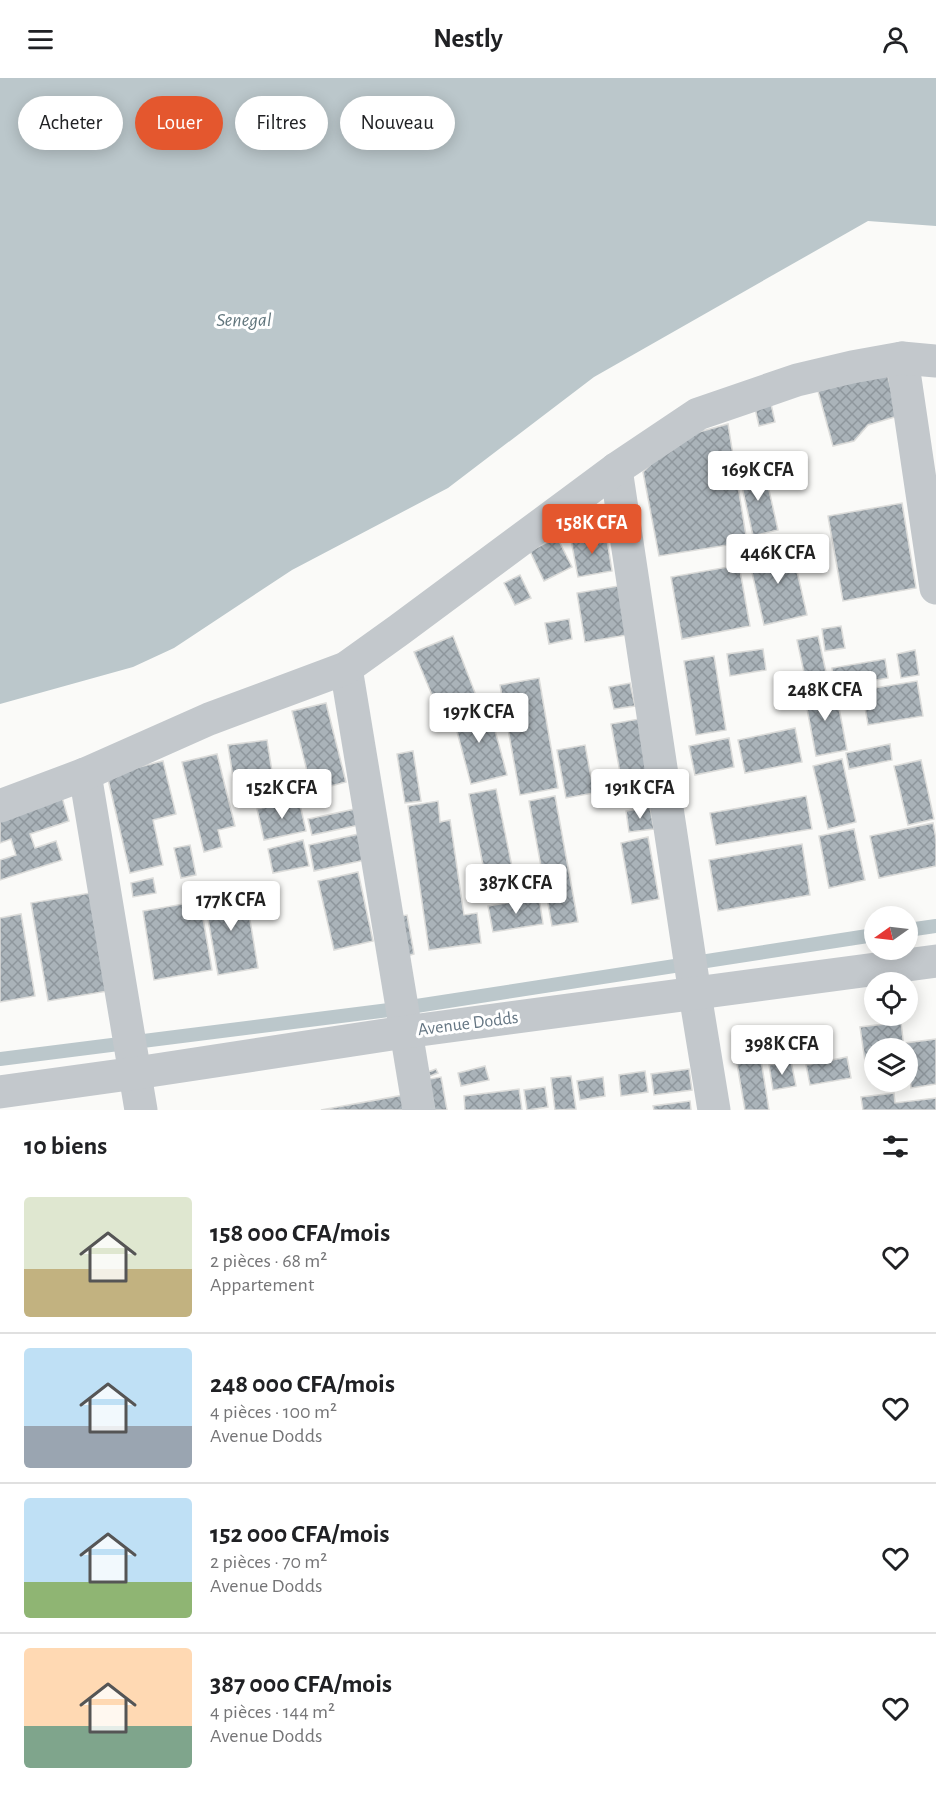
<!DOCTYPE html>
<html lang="fr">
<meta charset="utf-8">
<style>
:root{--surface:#fff;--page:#f6f6f6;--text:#202124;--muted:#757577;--line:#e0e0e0;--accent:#e4572e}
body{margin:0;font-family:"Alegreya Sans",sans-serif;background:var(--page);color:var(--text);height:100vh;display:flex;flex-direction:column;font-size:22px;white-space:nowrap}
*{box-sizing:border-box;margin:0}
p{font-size:20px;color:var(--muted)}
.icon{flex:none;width:33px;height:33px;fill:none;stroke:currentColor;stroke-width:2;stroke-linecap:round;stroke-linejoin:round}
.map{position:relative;height:1032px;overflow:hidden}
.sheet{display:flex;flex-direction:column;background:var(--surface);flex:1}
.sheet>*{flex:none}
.banner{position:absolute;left:18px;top:18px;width:600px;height:54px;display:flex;gap:12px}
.needle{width:39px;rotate:256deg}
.tools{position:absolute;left:864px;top:828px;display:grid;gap:12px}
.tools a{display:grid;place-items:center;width:54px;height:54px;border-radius:50%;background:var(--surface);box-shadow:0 3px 15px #0003;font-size:30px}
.price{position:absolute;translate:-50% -51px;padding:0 14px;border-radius:6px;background:#fff;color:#222;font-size:20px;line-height:39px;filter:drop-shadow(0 2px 3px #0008)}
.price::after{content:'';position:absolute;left:50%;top:36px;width:18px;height:14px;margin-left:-9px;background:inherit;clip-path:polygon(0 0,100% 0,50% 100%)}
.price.current{background:var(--accent);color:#fff}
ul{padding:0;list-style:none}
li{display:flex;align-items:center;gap:18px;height:150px;padding:0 24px}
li+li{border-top:2px solid var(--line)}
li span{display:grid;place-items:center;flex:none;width:168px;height:120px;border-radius:6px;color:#555}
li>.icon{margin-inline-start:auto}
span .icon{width:72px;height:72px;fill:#fffc;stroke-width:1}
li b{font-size:26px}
h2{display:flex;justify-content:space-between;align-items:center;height:72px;padding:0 24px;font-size:26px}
.chip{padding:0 21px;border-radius:27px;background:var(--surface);box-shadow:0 3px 15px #0003;font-size:21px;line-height:54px}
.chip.current{background:var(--accent);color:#fff}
header{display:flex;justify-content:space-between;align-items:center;height:78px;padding:0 24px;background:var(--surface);font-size:27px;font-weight:700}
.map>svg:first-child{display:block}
</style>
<header><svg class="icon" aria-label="menu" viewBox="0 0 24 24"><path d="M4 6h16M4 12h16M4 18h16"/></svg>Nestly<svg class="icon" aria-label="person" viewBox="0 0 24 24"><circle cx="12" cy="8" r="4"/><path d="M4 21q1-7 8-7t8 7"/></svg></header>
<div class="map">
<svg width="936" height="1032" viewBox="0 0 936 1032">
<defs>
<pattern id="building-cross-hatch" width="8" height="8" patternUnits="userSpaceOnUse" patternTransform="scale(1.5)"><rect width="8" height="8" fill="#aab3b9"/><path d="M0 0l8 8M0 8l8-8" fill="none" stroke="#8e969c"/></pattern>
</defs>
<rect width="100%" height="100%" fill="#fafaf8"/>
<polygon fill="#bbc7cb" points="0,0 936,0 936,148 868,143 594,299 448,410 292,492 174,570 133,589 0,626"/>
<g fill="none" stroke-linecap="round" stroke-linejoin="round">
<g stroke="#bbc7cb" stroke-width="14">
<polyline points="908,852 936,848"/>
<polyline points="0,981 397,931 874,857"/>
</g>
</g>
<g fill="url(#building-cross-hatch)" stroke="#dcdcda" stroke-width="1.5">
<polygon points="887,295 898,338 868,347 854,363 833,368 818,313"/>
<polygon points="771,326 775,344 759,348 755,330"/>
<polygon points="728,346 747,464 659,478 643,394 677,360"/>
<polygon points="764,390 778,452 753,458 739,395"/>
<polygon points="902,425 916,510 843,523 828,438"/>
<polygon points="606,456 612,493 578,499 571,462"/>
<polygon points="557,459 572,489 544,503 530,473"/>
<polygon points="791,467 807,537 764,547 748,477"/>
<polygon points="739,487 750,548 682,561 671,499"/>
<polygon points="520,497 531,520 515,527 504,505"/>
<polygon points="618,508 627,557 585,564 577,515"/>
<polygon points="569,541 572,561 549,566 545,545"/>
<polygon points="841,548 845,570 825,573 822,551"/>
<polygon points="453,558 477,620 440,636 414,574"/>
<polygon points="818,558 828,603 807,608 797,562"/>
<polygon points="763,571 766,592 730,598 727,576"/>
<polygon points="915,572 919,597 901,600 897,576"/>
<polygon points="714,578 726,652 696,657 684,583"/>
<polygon points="885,581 888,600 835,609 832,590"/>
<polygon points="539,600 558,710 520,717 500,607"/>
<polygon points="917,603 923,638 868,647 862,612"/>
<polygon points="630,605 635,628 614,631 609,609"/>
<polygon points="835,609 847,672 816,678 804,615"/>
<polygon points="326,625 346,704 312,713 292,633"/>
<polygon points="488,626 507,697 471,706 452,635"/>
<polygon points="639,641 653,722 626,727 611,646"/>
<polygon points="795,650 802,684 745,695 738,662"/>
<polygon points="729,660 734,689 695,697 689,668"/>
<polygon points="267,662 274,706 235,712 228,667"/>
<polygon points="890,666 892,682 849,691 846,675"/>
<polygon points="585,667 594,715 566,720 557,672"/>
<polygon points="413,673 421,723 405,725 397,676"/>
<polygon points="217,676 235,748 218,752 222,769 204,774 182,684"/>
<polygon points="842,681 856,744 828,751 813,688"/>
<polygon points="921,682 934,741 908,747 894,688"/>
<polygon points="163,683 176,736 153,742 163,787 130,795 107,697"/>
<polygon points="496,711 517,813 489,818 469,716"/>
<polygon points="61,716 69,743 30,756 35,770 56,763 62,782 0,802 0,782 16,777 11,761 0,765 0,736"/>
<polygon points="555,718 578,844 552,848 529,723"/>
<polygon points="806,718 812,751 716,767 710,735"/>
<polygon points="299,722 306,753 264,762 257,731"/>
<polygon points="438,723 440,744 450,742 464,837 477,835 481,865 429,872 408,728"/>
<polygon points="650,729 654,751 629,754 626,733"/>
<polygon points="355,731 359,747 312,757 308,741"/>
<polygon points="933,745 936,761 936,788 879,800 870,758"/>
<polygon points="854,751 865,802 829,810 819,758"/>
<polygon points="359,756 365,782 314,793 309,767"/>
<polygon points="648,759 659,821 632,826 621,765"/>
<polygon points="303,762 309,788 273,795 268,771"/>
<polygon points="802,766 810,817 718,833 709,782"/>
<polygon points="190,767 196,797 181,800 174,770"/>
<polygon points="358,794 373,863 334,872 318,803"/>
<polygon points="153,800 156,815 133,819 131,805"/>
<polygon points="245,812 258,890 218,897 204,819"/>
<polygon points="96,814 114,912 48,923 31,825"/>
<polygon points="539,819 543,846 493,854 488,828"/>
<polygon points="200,823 212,892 154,902 143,833"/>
<polygon points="21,836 35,918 0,924 0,840"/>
<polygon points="407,837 414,876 403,879 395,839"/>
<polygon points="901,944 904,970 874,970 874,996 867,997 860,949"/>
<polygon points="936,961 936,1006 911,1010 908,970 906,970 905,965"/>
<polygon points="847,979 851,1000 810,1007 806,987"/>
<polygon points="761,982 769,1032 745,1032 737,986"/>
<polygon points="791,983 796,1008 773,1012 769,987"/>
<polygon points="485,988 489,1002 461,1008 458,995"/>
<polygon points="436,991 438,995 430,998 428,994"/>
<polygon points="689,991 692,1012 654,1017 651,996"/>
<polygon points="645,993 648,1014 621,1018 619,997"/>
<polygon points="571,998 576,1031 555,1032 551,1000"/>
<polygon points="441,999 447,1032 423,1032 418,1003"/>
<polygon points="603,999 605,1018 580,1022 577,1003"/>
<polygon points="545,1009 548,1029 527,1032 524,1012"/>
<polygon points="519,1011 522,1032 465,1032 464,1018"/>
<polygon points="894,1015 895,1025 936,1020 936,1032 863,1032 861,1019"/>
<polygon points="404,1017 406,1032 321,1032"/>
<polygon points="690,1023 691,1032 654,1032 653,1028"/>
</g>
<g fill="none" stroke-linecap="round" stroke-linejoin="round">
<g stroke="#c3c8cc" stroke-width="33">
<polyline points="902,280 936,510"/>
<polyline points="616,391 695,916 714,1032"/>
<polyline points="346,590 419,1032"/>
<polyline points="85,696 141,1032"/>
<polyline points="0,728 85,696 209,641 346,590 399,552 616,391 698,336 797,302 852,289 902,280 936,283"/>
<polyline points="0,1014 136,995 405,954 936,883"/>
</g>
</g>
<g text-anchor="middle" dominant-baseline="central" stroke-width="6" stroke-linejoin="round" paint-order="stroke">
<g font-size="18" fill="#657683" stroke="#fff">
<text transform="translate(468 946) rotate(-7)">Avenue Dodds</text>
</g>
<g font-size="20" font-style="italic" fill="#60757c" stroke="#fff">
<text x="244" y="242">Senegal</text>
</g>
</g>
</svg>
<div class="tools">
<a><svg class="needle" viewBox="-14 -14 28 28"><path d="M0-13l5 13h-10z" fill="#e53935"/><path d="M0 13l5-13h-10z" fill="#757577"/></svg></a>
<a><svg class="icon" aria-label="locate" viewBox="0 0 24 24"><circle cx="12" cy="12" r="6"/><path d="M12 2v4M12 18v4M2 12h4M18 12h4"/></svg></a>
<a><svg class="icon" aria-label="layers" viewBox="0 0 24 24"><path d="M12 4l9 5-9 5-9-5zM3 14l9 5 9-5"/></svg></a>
</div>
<b class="price" style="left:758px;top:424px">169K CFA</b>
<b class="price current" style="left:592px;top:477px">158K CFA</b>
<b class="price" style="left:778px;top:507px">446K CFA</b>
<b class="price" style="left:825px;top:644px">248K CFA</b>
<b class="price" style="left:479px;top:666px">197K CFA</b>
<b class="price" style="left:282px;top:742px">152K CFA</b>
<b class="price" style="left:640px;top:742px">191K CFA</b>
<b class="price" style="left:516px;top:837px">387K CFA</b>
<b class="price" style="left:231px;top:854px">177K CFA</b>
<b class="price" style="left:782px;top:998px">398K CFA</b>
<div class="banner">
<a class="chip">Acheter</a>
<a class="chip current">Louer</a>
<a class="chip">Filtres</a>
<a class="chip">Nouveau</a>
</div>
</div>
<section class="sheet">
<h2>10 biens<svg class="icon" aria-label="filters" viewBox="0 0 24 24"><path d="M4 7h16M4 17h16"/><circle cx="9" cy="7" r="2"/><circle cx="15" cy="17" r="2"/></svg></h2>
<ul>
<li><span style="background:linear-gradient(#dfe7d0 60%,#c2b280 0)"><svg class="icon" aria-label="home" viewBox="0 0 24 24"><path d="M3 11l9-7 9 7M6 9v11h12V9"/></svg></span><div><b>158 000 CFA/mois</b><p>2 pièces · 68 m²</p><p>Appartement</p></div><svg class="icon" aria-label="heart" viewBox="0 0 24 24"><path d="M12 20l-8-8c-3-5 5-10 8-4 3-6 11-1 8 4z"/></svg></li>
<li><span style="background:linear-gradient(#bfe0f5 65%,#9aa5b1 0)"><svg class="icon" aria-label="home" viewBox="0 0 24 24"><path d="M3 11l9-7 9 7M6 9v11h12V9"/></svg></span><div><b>248 000 CFA/mois</b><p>4 pièces · 100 m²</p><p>Avenue Dodds</p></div><svg class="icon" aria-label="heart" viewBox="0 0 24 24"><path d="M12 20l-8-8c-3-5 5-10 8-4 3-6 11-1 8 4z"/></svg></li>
<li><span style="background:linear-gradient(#bfe0f5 70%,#8fb573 0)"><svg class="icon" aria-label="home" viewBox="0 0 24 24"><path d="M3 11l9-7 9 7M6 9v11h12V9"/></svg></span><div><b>152 000 CFA/mois</b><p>2 pièces · 70 m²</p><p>Avenue Dodds</p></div><svg class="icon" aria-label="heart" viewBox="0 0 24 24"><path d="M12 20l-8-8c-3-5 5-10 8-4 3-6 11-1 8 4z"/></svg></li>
<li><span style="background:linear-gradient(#ffd9b3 65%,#7fa58c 0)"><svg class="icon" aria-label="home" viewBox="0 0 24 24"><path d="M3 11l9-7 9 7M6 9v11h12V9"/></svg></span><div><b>387 000 CFA/mois</b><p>4 pièces · 144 m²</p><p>Avenue Dodds</p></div><svg class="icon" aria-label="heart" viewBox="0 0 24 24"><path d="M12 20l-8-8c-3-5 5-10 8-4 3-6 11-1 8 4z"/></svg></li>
</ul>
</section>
